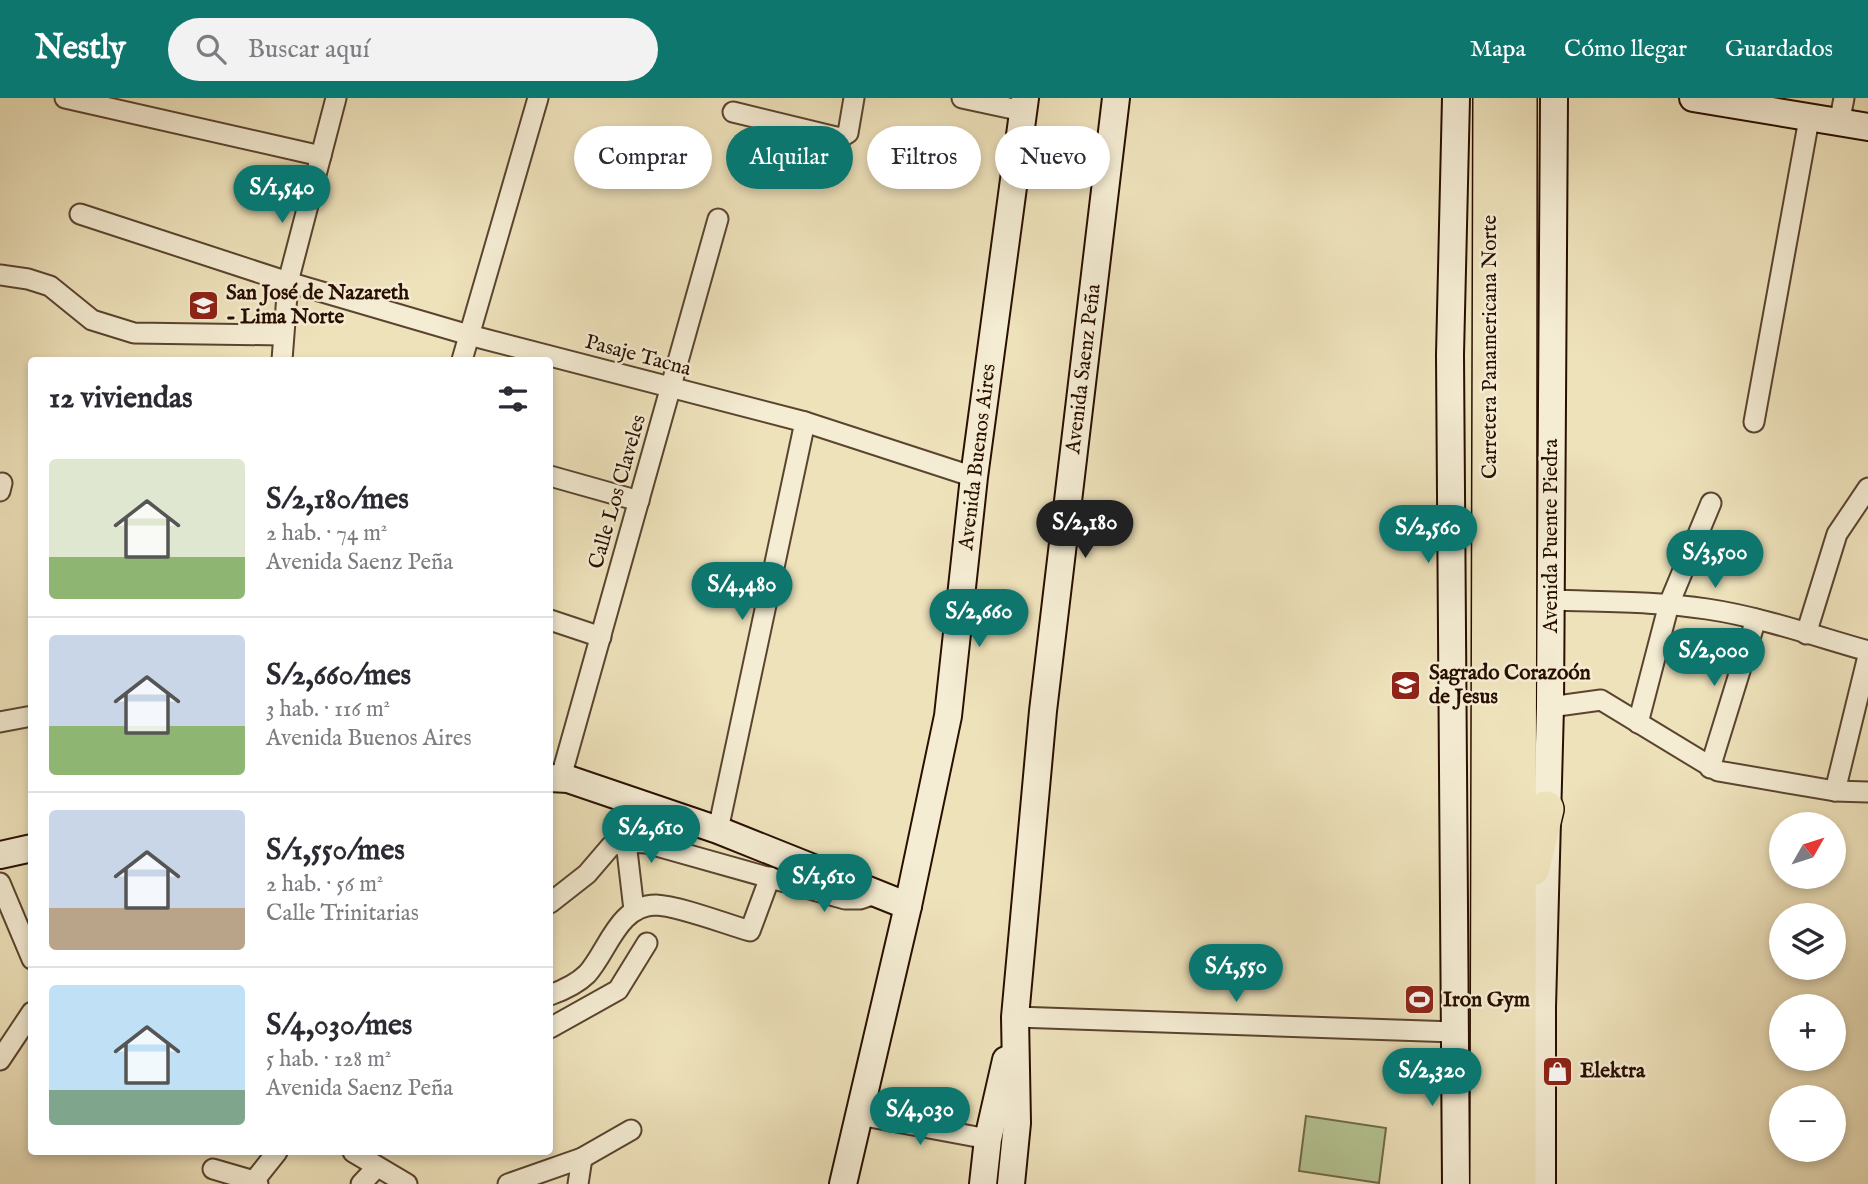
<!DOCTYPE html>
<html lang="es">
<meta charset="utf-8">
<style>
:root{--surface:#fff;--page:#f2f2f3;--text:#2b2b33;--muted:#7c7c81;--line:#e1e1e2;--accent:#0f766e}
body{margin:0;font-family:"IM FELL English",serif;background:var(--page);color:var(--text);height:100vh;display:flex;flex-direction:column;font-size:26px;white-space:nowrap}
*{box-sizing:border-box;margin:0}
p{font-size:23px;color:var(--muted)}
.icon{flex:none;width:38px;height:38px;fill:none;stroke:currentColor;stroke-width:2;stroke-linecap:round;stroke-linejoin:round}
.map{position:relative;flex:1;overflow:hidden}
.drawer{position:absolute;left:28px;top:259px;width:525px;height:798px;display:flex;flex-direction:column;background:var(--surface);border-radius:7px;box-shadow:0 4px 10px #0003}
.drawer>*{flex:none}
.hud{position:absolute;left:574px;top:28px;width:665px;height:63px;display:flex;gap:14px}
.needle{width:46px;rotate:51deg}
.fabs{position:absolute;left:1769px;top:714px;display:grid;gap:14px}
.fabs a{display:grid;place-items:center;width:77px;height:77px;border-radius:50%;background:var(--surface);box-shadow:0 4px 10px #0003;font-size:35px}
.price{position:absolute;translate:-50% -60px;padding:0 16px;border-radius:24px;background:var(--accent);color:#fff;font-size:23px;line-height:46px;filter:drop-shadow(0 2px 4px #0008)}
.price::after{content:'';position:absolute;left:50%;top:42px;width:21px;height:16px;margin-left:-10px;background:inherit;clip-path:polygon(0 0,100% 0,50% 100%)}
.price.on{background:#222;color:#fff}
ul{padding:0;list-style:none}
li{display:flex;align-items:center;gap:21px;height:175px;padding:0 21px}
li+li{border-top:2px solid var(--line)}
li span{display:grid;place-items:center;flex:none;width:196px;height:140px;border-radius:7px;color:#555}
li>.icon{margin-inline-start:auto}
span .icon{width:84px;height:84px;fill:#fffc;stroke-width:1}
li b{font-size:30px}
h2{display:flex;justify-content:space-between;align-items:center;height:84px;padding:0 21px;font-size:30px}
.pill{padding:0 24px;border-radius:32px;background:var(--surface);box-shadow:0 4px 10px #0003;font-size:24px;line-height:63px}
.pill.on{background:var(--accent);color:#fff}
header{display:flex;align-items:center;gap:42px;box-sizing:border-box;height:98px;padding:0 35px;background:var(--accent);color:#fff}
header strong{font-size:33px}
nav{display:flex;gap:38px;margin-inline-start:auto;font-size:24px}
.search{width:490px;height:63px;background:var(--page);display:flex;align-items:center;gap:18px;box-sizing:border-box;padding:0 24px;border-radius:38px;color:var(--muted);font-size:26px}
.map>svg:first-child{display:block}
</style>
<header>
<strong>Nestly</strong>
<div class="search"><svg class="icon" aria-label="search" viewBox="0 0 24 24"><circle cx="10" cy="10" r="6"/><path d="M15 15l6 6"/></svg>Buscar aquí</div>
<nav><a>Mapa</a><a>Cómo llegar</a><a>Guardados</a></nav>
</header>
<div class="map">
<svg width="1868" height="1086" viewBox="0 0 1868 1086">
<rect width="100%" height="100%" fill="#eee2bb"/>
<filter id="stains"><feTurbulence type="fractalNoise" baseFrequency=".00286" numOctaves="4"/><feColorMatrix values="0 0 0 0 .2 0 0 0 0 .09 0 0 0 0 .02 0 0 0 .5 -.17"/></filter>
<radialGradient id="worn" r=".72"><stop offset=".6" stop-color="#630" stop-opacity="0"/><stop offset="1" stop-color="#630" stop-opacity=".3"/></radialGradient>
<polygon fill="#b5c493" stroke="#6f6a4a" stroke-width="2" points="1306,1018 1386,1030 1379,1085 1299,1073"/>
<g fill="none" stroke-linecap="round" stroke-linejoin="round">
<defs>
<g id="street">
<polyline points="65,0 321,58"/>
<polyline points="962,0 1023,13"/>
<polyline points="733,14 840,40 848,35 854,0"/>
<polyline points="1839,26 1844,0"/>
<polyline points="80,116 288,184 469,237 805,324 974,379"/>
<polyline points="0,177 28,181 50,188 92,222 134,235 283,237"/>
<polyline points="282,262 288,184 336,0"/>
<polyline points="462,262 538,0"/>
<polyline points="1754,324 1809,21"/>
<polyline points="550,378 639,403"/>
<polyline points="0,393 2,385"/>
<path d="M1551 502C1603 504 1655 503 1707 511 1761 519 1815 538 1868 553"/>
<polyline points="550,522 601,539"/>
<polyline points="1806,536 1837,436 1868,390"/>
<polyline points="1550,609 1601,602 1718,673 1835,693 1868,694"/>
<polyline points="0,624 32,618"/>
<polyline points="1638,625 1669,506 1711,405"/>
<polyline points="1710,670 1756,521"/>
<polyline points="561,679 718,121"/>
<polyline points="1835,693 1868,558"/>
<polyline points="718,732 805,324"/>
<polyline points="626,744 634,812"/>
<polyline points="0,785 32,861"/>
<polyline points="550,805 587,776 611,748 626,744 646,745 845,801 860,801 878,795"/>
<path d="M550 897C561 893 578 885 587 876 608 853 618 807 656 807 679 808 726 826 750 833L770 779"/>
<polyline points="1015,919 1455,934"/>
<polyline points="550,930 618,892 647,845"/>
<polyline points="0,962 32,914"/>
<polyline points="859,1017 988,1041"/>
<polyline points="353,1054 407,1086"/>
<polyline points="213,1071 254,1083 258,1086"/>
<polyline points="254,1083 277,1054"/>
<polyline points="361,1086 377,1069"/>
<polyline points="508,1086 582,1060 631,1032"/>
<polyline points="578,1086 582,1060"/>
</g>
<g id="secondary">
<polyline points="1456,0 1450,257 1456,1086"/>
<polyline points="1693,0 1868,29"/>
<polyline points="550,680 568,681 718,732 908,808"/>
<polyline points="0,757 32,750"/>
<polyline points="843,1086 908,808 948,618 974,379 1025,0"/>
<polyline points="983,1086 988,1041 1006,962"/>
<polyline points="1011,1086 1017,1025 1015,919 1043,613 1116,0"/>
<polyline points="1542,1086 1542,909 1550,609 1554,0"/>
</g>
<g id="highway">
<polyline points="1532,770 1546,711"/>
<polyline points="1488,1086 1491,0"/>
<polyline points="1518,1086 1519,0"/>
</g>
</defs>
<use href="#street" stroke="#5a442f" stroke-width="23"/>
<use href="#secondary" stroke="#290f00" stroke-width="30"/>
<use href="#highway" stroke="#290f00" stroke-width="38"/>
<use href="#street" stroke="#f4ecd3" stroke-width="19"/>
<use href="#secondary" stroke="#f4ecd3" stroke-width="26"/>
<use href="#highway" stroke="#eee2bb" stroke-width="35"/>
</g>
<defs>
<symbol id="school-square" viewBox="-11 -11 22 22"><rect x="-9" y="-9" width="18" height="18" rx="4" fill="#8f2418" stroke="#f4ecd3"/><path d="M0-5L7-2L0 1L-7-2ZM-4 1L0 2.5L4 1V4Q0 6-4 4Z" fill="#fff"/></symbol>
<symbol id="stadium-square" viewBox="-11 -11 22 22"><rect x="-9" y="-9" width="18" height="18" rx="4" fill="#8f2418" stroke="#f4ecd3"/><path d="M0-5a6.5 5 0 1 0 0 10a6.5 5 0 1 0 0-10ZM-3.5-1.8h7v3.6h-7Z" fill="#fff"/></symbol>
<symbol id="shop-square" viewBox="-11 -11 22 22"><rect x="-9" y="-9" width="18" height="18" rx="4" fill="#8f2418" stroke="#f4ecd3"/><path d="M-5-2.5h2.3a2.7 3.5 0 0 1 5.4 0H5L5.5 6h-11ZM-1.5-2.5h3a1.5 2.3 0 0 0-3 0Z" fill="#fff"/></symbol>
</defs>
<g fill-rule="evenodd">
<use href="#school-square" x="186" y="190" width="35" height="35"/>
<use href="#school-square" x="1388" y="570" width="35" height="35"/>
<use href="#stadium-square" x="1402" y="884" width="35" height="35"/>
<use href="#shop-square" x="1540" y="956" width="35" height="35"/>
</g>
<g text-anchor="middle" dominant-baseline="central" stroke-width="5" stroke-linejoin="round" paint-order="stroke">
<g font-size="21" font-weight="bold" fill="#290f00" stroke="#f4ecd3" text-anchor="start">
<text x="226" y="195">San José de Nazareth<tspan x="226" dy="24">- Lima Norte</tspan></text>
<text x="1429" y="575">Sagrado Corazoón<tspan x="1429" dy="24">de Jesus</tspan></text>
<text x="1443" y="902">Iron Gym</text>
<text x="1580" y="973">Elektra</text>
</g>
<g font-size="21" fill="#290f00" stroke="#f4ecd3">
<text transform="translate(1490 249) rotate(-90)">Carretera Panamericana Norte</text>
<text transform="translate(638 258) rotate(15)">Pasaje Tacna</text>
<text transform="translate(1084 271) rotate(-83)">Avenida Saenz Peña</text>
<text transform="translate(978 359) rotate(-83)">Avenida Buenos Aires</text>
<text transform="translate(618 394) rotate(-74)">Calle Los Claveles</text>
<text transform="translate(1551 438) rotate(-90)">Avenida Puente Piedra</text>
</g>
</g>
<rect width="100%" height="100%" filter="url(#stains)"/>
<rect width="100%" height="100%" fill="url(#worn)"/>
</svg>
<div class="fabs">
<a><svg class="needle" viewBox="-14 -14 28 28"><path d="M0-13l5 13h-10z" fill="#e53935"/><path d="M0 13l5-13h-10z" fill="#7c7c81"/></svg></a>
<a><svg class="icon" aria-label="layers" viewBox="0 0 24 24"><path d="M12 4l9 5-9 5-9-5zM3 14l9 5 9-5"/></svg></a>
<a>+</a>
<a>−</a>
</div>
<b class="price" style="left:282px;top:127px">S/1,540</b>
<b class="price on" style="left:1085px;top:462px">S/2,180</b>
<b class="price" style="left:1428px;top:467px">S/2,560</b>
<b class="price" style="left:1715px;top:492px">S/3,500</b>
<b class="price" style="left:742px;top:524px">S/4,480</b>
<b class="price" style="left:979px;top:551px">S/2,660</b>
<b class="price" style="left:1714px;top:590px">S/2,000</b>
<b class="price" style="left:651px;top:767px">S/2,610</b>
<b class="price" style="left:824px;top:816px">S/1,610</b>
<b class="price" style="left:1236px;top:906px">S/1,550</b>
<b class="price" style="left:1432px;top:1010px">S/2,320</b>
<b class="price" style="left:920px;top:1049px">S/4,030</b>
<div class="hud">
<a class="pill">Comprar</a>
<a class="pill on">Alquilar</a>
<a class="pill">Filtros</a>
<a class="pill">Nuevo</a>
</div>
<section class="drawer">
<h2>12 viviendas<svg class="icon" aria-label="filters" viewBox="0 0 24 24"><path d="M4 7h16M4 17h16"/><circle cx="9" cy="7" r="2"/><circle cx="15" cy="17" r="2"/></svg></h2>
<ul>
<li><span style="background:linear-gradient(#dfe7d0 70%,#8fb573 0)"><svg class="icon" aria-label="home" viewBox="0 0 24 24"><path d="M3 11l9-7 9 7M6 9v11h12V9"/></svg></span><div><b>S/2,180/mes</b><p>2 hab. · 74 m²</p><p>Avenida Saenz Peña</p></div></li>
<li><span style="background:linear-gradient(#c9d6e8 65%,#8fb573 0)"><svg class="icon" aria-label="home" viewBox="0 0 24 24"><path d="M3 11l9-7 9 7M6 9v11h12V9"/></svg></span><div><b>S/2,660/mes</b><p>3 hab. · 116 m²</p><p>Avenida Buenos Aires</p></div></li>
<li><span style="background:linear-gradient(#c9d6e8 70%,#b9a48a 0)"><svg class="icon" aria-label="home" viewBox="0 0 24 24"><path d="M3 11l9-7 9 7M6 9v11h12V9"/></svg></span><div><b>S/1,550/mes</b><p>2 hab. · 56 m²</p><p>Calle Trinitarias</p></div></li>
<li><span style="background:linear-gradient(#bfe0f5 75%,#7fa58c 0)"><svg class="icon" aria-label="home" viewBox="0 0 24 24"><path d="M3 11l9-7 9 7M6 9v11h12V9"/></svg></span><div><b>S/4,030/mes</b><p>5 hab. · 128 m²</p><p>Avenida Saenz Peña</p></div></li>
</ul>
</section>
</div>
